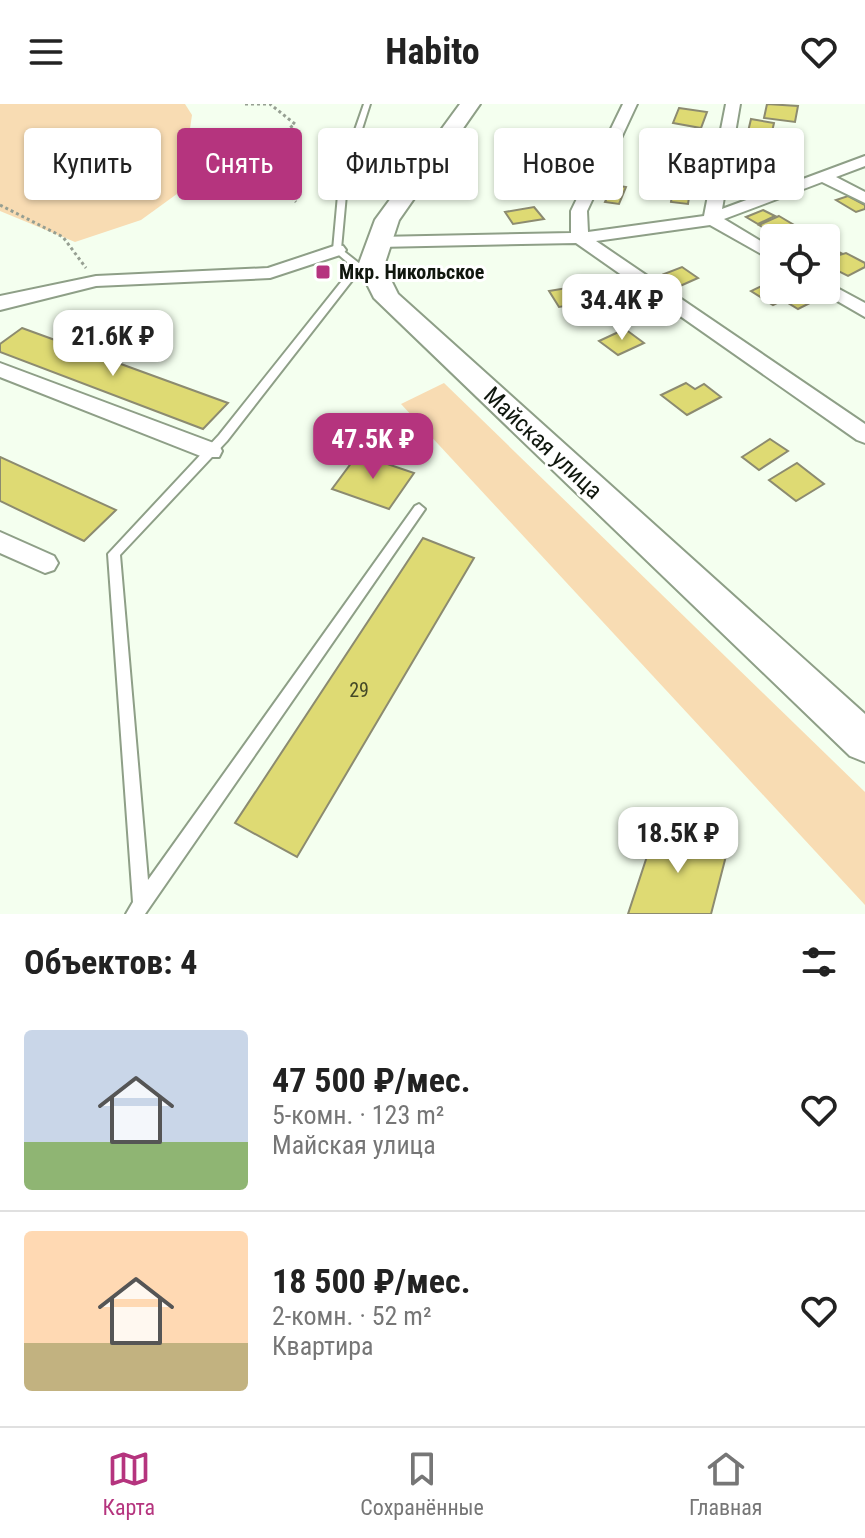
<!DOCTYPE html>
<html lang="ru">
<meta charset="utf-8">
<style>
:root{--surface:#fff;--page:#f2f2f2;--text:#222;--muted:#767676;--line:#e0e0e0;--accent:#b5347e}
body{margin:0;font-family:"Roboto Condensed",sans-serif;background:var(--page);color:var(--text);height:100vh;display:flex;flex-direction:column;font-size:30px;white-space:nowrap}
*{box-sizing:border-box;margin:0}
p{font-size:26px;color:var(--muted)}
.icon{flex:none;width:44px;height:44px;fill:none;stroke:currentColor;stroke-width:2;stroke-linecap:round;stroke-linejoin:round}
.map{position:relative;height:810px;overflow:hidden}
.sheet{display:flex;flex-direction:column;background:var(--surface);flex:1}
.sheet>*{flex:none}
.guide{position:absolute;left:24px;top:24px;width:818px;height:72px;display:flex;gap:16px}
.buttons{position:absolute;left:760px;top:120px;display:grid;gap:16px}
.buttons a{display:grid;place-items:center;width:80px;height:80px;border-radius:8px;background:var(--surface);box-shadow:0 2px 6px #0004;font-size:40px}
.price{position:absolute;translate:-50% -68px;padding:0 18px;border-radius:16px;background:#fff;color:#222;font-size:26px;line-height:52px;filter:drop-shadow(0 2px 4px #0008)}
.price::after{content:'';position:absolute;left:50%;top:48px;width:24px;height:18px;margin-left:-12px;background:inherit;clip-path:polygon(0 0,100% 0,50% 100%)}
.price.selected{background:var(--accent);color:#fff}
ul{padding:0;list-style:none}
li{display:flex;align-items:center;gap:24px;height:200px;padding:0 24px}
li+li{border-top:2px solid var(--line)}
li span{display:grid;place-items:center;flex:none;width:224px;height:160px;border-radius:8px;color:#555}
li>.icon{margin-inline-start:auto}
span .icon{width:96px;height:96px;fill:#fffc;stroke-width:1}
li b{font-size:34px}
h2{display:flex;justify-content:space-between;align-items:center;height:96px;padding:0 24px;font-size:34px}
.tag{padding:0 28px;border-radius:8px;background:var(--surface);box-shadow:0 2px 6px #0004;font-size:28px;line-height:72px}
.tag.selected{background:var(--accent);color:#fff}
header{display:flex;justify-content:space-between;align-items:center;height:104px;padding:0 24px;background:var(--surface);font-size:36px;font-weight:700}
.tabs{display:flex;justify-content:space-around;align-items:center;height:112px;border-top:2px solid var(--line);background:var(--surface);font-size:22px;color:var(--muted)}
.tabs a{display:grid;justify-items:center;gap:4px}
.tabs .selected{color:var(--accent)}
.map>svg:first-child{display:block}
</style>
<header><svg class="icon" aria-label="menu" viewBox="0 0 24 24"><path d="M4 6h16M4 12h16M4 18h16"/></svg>Habito<svg class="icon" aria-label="heart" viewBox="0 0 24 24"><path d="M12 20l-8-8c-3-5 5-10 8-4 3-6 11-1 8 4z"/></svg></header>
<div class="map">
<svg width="865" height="810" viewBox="0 0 865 810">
<rect width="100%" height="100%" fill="#f4ffef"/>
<g fill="#f8dcb3">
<polygon points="0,0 185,0 192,11 181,87 141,116 75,138 0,107"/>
<polygon points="444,279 865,688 865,801 401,300"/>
</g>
<g fill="#deda73" stroke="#8c8b70" stroke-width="2">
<polygon points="767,0 798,2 795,18 764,14"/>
<polygon points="679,4 707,8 701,24 673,19"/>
<polygon points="751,15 774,19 770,36 747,32"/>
<polygon points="668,38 697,43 692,55 663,50"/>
<polygon points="515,47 544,52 539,61 509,55"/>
<polygon points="557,64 594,69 591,75 554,69"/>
<polygon points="613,81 626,83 619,100 605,98"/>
<polygon points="673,85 690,87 688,100 671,98"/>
<polygon points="848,92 865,101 865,105 856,108 836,96"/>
<polygon points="534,103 544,115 513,120 505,108"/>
<polygon points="763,106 775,112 758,120 746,113"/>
<polygon points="779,112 794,121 775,130 759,121"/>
<polygon points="829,143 841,149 836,152 846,149 865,159 865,163 848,172 826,161 826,144"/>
<polygon points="682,163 698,174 680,182 664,170"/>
<polygon points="774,176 774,186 791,186 812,198 798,205 783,196 773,201 751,187"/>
<polygon points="585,181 596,197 559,203 549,187"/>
<polygon points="655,194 683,212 674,217 646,199"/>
<polygon points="22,224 228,299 203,325 0,248 0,240"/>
<polygon points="625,225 644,239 618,251 599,237"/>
<polygon points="686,279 695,285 704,280 721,293 687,311 661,291"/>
<polygon points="770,335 788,347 759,366 742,353"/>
<polygon points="358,350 414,369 389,405 332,385"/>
<polygon points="0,353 116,406 84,437 0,397"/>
<polygon points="797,359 824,380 796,397 769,376"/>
<polygon points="423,434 474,454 297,753 235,719"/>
<polygon points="659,716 727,748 711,810 628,810"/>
</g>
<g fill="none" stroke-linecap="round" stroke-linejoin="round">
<defs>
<polygon id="lane" points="364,0 370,0 348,69 341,145 360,160 371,159 375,162 371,165 361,165 227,337 120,451 148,776 415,402 419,400 425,405 145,810 126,810 133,798 108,450 219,331 353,163 333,146 340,69"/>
<g id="street">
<polygon points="623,0 637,0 587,107 588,128 704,112 726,0 740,0 722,105 865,52 865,62 836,73 865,88 865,99 822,78 724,115 774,145 774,157 710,121 596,137 865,320 865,339 857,336 576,139 378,143 369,138 378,133 571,129 571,107"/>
<polygon points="337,141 343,142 346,146 343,150 270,174 96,182 0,206 0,192 96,172 268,164"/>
<polygon points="826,178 865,199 865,213 820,187 826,186"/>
<polygon points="0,259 219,341 222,347 219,353 203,353 0,273"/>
<polygon points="0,428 54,452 58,459 54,466 45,469 0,449"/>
</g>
<polygon id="secondary" points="460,0 480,0 399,116 384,162 398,190 865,610 865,658 850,652 374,194 358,162 375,116"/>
</defs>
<use href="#lane" stroke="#8e9f87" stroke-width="4"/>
<use href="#street" stroke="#8e9f87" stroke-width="4"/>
<use href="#secondary" stroke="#8e9f87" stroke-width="4"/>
<g stroke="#969f92" stroke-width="3" stroke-dasharray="3 3" stroke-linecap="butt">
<polyline points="245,0 270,0 295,20 287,26 290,67 284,86 296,98"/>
<polyline points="0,101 63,133 86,164"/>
</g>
<use href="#lane" fill="#fff" fill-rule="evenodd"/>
<use href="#street" fill="#fff" fill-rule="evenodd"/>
<use href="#secondary" fill="#fff" fill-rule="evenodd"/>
</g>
<rect fill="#b5347e" stroke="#fff" stroke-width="3" x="315" y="160" width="16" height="16" rx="4"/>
<g text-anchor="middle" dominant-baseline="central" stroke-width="6" stroke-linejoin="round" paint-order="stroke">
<g font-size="20" font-weight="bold" fill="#10170e" stroke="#fff" text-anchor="start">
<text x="339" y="168">Мкр. Никольское</text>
</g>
<g font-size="20" fill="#444827">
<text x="359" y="586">29</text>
</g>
<g font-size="24" fill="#10170e" stroke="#fff">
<text transform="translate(543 339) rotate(43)">Майская улица</text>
</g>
</g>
</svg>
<div class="buttons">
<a><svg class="icon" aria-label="locate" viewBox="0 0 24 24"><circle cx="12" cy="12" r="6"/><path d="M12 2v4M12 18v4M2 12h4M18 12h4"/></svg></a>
</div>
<b class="price" style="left:622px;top:238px">34.4K ₽</b>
<b class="price" style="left:113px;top:274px">21.6K ₽</b>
<b class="price selected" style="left:373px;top:377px">47.5K ₽</b>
<b class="price" style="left:678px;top:771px">18.5K ₽</b>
<div class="guide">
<a class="tag">Купить</a>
<a class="tag selected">Снять</a>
<a class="tag">Фильтры</a>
<a class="tag">Новое</a>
<a class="tag">Квартира</a>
</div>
</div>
<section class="sheet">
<h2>Объектов: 4<svg class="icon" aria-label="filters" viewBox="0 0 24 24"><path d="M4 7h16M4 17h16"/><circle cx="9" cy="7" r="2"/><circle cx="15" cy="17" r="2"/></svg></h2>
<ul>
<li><span style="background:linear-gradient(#c9d6e8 70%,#8fb573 0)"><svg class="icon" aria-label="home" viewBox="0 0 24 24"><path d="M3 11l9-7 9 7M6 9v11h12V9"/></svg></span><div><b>47 500 ₽/мес.</b><p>5-комн. · 123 m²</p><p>Майская улица</p></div><svg class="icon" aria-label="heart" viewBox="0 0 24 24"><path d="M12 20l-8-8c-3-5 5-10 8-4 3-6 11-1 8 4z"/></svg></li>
<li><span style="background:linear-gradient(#ffd9b3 70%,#c2b280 0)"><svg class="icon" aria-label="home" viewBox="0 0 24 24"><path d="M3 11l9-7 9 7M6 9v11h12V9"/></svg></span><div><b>18 500 ₽/мес.</b><p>2-комн. · 52 m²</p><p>Квартира</p></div><svg class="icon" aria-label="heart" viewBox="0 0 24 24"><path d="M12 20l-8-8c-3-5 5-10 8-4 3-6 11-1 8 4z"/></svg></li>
</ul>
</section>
<nav class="tabs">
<a class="selected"><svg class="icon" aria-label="map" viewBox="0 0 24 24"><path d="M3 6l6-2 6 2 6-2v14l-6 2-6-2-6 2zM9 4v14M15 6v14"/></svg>Карта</a>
<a><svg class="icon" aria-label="saved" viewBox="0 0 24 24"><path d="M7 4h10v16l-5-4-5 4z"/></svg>Сохранённые</a>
<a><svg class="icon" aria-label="home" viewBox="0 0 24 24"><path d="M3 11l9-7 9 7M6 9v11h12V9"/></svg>Главная</a>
</nav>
